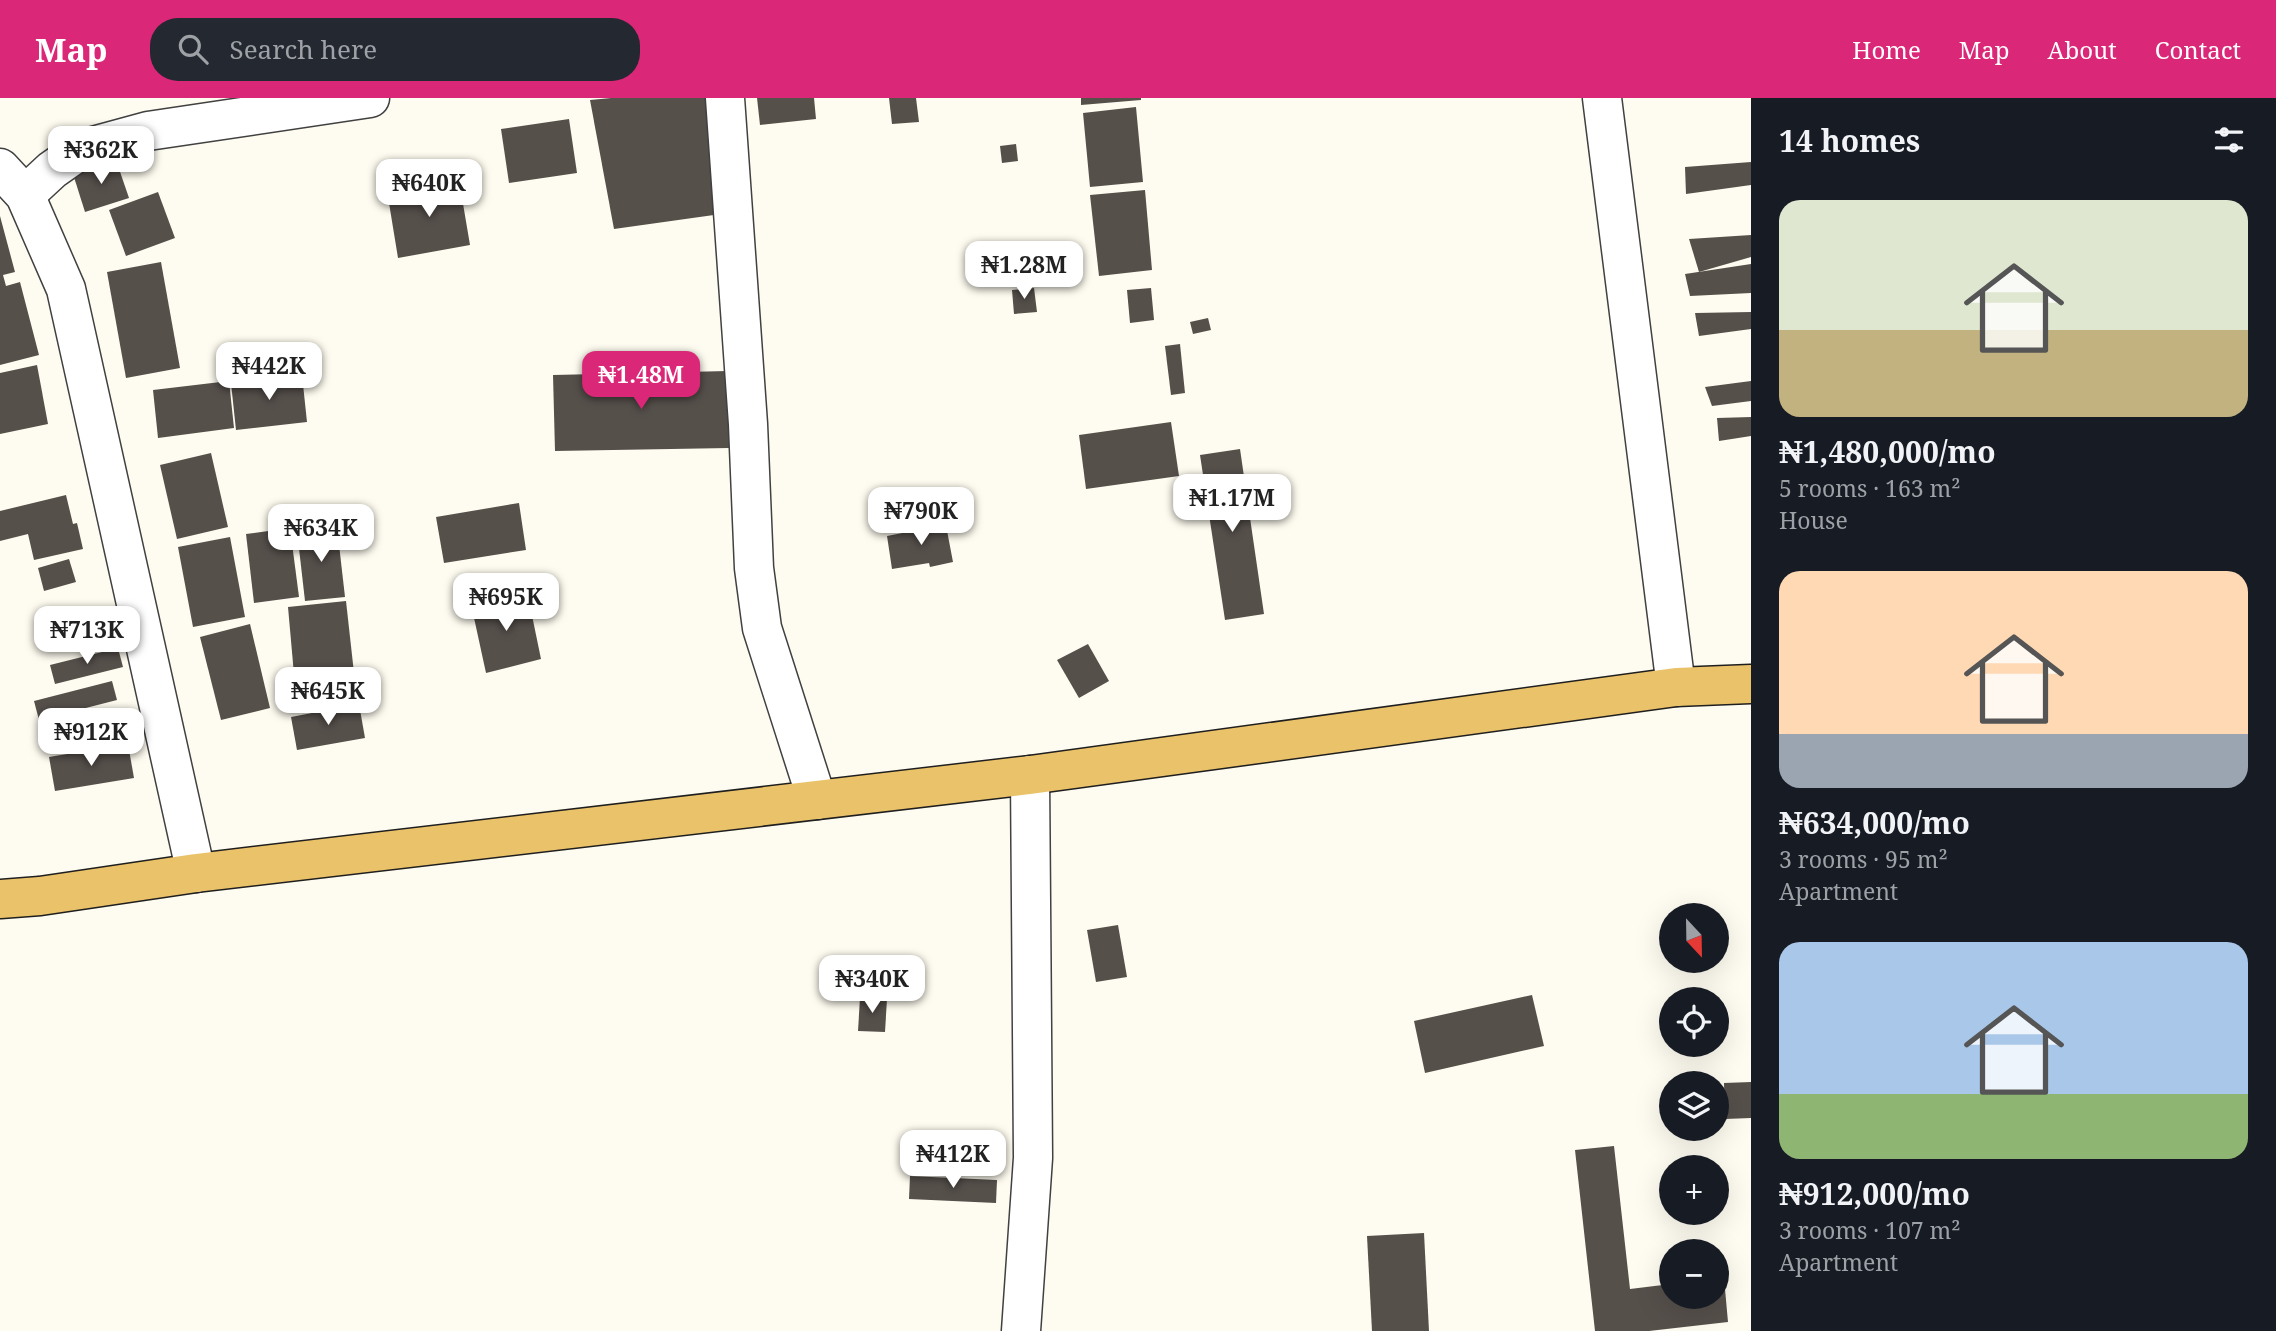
<!DOCTYPE html>
<meta charset="utf-8">
<style>
:root{--surface:#171b24;--page:#242831;--text:#f1f3f6;--muted:#9ea1a6;--accent:#db2777}
body{margin:0;font-family:"Noto Serif",serif;background:var(--page);color:var(--text);height:100vh;display:flex;flex-direction:column;font-size:26px;white-space:nowrap}
*{box-sizing:border-box;margin:0}
p{font-size:23px;color:var(--muted)}
.icon{flex:none;width:38px;height:38px;fill:none;stroke:currentColor;stroke-width:2;stroke-linecap:round;stroke-linejoin:round}
.map{position:relative;flex:1;overflow:hidden}
.panel{display:flex;flex-direction:column;background:var(--surface);width:525px}
.panel>*{flex:none}
.needle{width:46px;rotate:158deg}
.buttons{position:absolute;left:1659px;top:805px;display:grid;gap:14px}
.buttons a{display:grid;place-items:center;width:70px;height:70px;border-radius:50%;background:var(--surface);box-shadow:0 7px 28px #0002;font-size:35px}
.price{position:absolute;translate:-50% -60px;padding:0 16px;border-radius:14px;background:#fff;color:#222;font-size:23px;line-height:46px;filter:drop-shadow(0 2px 4px #0008)}
.price::after{content:'';position:absolute;left:50%;top:42px;width:21px;height:16px;margin-left:-10px;background:inherit;clip-path:polygon(0 0,100% 0,50% 100%)}
.price.current{background:var(--accent);color:#fff}
ul{padding:0;list-style:none}
li{display:grid;align-content:center;gap:14px;height:371px;padding:0 28px}
li span{display:grid;place-items:center;height:217px;border-radius:21px;color:#555}
li>.icon{margin-inline-start:auto}
span .icon{width:126px;height:126px;fill:#fffc;stroke-width:1}
li b{font-size:30px}
h2{display:flex;justify-content:space-between;align-items:center;height:84px;padding:0 28px;font-size:30px}
header{display:flex;align-items:center;gap:42px;box-sizing:border-box;height:98px;padding:0 35px;background:var(--accent);color:#fff}
header strong{font-size:33px}
nav{display:flex;gap:38px;margin-inline-start:auto;font-size:24px}
.search{width:490px;height:63px;background:var(--page);display:flex;align-items:center;gap:18px;box-sizing:border-box;padding:0 24px;border-radius:28px;color:var(--muted);font-size:26px}
main{display:flex;flex:1;min-height:0}
.map>svg:first-child{display:block}
</style>
<header>
<strong>Map</strong>
<div class="search"><svg class="icon" aria-label="search" viewBox="0 0 24 24"><circle cx="10" cy="10" r="6"/><path d="M15 15l6 6"/></svg>Search here</div>
<nav><a>Home</a><a>Map</a><a>About</a><a>Contact</a></nav>
</header>
<main>
<div class="map">
<svg width="1751" height="1233" viewBox="0 0 1751 1233">
<rect width="100%" height="100%" fill="#fefcf0"/>
<g fill="#56504b">
<polygon points="611,0 707,0 721,116 614,131 590,2"/>
<polygon points="757,0 814,0 816,21 760,27"/>
<polygon points="889,0 916,0 919,24 892,26"/>
<polygon points="1081,0 1141,0 1141,2 1081,7"/>
<polygon points="1136,9 1143,84 1090,89 1083,15"/>
<polygon points="569,21 577,75 509,85 501,31"/>
<polygon points="1016,46 1018,63 1002,65 1000,48"/>
<polygon points="116,62 129,100 85,114 73,76"/>
<polygon points="1751,64 1751,87 1686,96 1685,69"/>
<polygon points="435,79 437,92 460,88 470,147 398,160 389,105 409,101 406,84"/>
<polygon points="1145,92 1152,172 1099,178 1090,97"/>
<polygon points="158,94 175,140 126,158 109,112"/>
<polygon points="0,118 15,174 3,177 6,188 20,184 39,257 0,267"/>
<polygon points="1751,137 1751,159 1699,174 1689,141"/>
<polygon points="161,164 180,270 126,280 107,174"/>
<polygon points="1751,166 1751,195 1690,198 1685,176"/>
<polygon points="1034,190 1037,214 1014,216 1012,192"/>
<polygon points="1151,190 1154,222 1130,225 1127,192"/>
<polygon points="1751,214 1751,231 1699,238 1695,215"/>
<polygon points="1208,220 1211,232 1193,236 1190,224"/>
<polygon points="1180,246 1185,295 1171,297 1165,248"/>
<polygon points="37,267 48,326 0,336 0,275"/>
<polygon points="728,273 729,350 555,353 553,277"/>
<polygon points="302,277 307,324 236,332 231,285"/>
<polygon points="229,283 234,330 158,340 153,292"/>
<polygon points="1751,283 1751,303 1712,308 1705,289"/>
<polygon points="1751,319 1751,338 1719,343 1717,320"/>
<polygon points="1171,324 1179,378 1086,391 1079,337"/>
<polygon points="1240,351 1264,516 1225,522 1200,357"/>
<polygon points="211,355 228,429 177,441 160,367"/>
<polygon points="66,397 73,426 77,425 83,451 34,462 28,436 0,443 0,413"/>
<polygon points="519,405 526,452 444,465 436,419"/>
<polygon points="945,422 953,464 930,469 929,465 892,471 887,438 923,431 922,427"/>
<polygon points="337,429 345,499 305,503 297,433"/>
<polygon points="290,430 299,499 254,505 246,436"/>
<polygon points="230,439 245,519 193,529 178,449"/>
<polygon points="69,461 76,484 44,493 38,470"/>
<polygon points="528,498 541,561 486,575 471,506"/>
<polygon points="346,503 356,593 296,599 288,509"/>
<polygon points="84,517 91,542 65,549 58,524"/>
<polygon points="250,526 270,610 221,622 200,539"/>
<polygon points="1088,546 1109,583 1079,600 1057,562"/>
<polygon points="118,550 123,569 55,586 50,567"/>
<polygon points="112,583 117,602 39,622 34,603"/>
<polygon points="359,606 365,640 297,652 291,619"/>
<polygon points="109,613 114,632 93,639 87,620"/>
<polygon points="128,646 134,680 55,693 49,659"/>
<polygon points="1118,827 1127,879 1096,884 1087,832"/>
<polygon points="1532,897 1544,948 1425,975 1414,923"/>
<polygon points="860,900 887,901 885,934 858,933"/>
<polygon points="1751,984 1751,1020 1725,1021 1724,985"/>
<polygon points="1614,1048 1630,1191 1671,1186 1671,1199 1717,1199 1717,1181 1724,1180 1728,1224 1649,1233 1595,1233 1575,1052"/>
<polygon points="910,1078 997,1082 996,1105 909,1101"/>
<polygon points="1424,1135 1429,1233 1372,1233 1367,1138"/>
</g>
<g fill="none" stroke-linecap="round" stroke-linejoin="round">
<defs>
<g id="minor">
<polyline points="725,0 748,326 754,470 762,530 817,702"/>
<polyline points="1602,0 1676,589"/>
<polyline points="0,70 25,97 66,191 196,775"/>
<polyline points="25,97 52,72 82,51 148,33 370,0"/>
<polyline points="1021,1233 1033,1060 1030,677"/>
</g>
<polyline id="trunk" points="0,801 40,798 196,775 1030,677 1676,589 1751,586"/>
</defs>
<use href="#minor" stroke="#414141" stroke-width="41"/>
<use href="#trunk" stroke="#1f1f1f" stroke-width="41"/>
<use href="#minor" stroke="#fff" stroke-width="38"/>
<use href="#trunk" stroke="#eac26a" stroke-width="38"/>
</g>
</svg>
<div class="buttons">
<a><svg class="needle" viewBox="-14 -14 28 28"><path d="M0-13l5 13h-10z" fill="#e53935"/><path d="M0 13l5-13h-10z" fill="#9ea1a6"/></svg></a>
<a><svg class="icon" aria-label="locate" viewBox="0 0 24 24"><circle cx="12" cy="12" r="6"/><path d="M12 2v4M12 18v4M2 12h4M18 12h4"/></svg></a>
<a><svg class="icon" aria-label="layers" viewBox="0 0 24 24"><path d="M12 4l9 5-9 5-9-5zM3 14l9 5 9-5"/></svg></a>
<a>+</a>
<a>−</a>
</div>
<b class="price" style="left:101px;top:88px">₦362K</b>
<b class="price" style="left:429px;top:121px">₦640K</b>
<b class="price" style="left:1024px;top:203px">₦1.28M</b>
<b class="price" style="left:269px;top:304px">₦442K</b>
<b class="price current" style="left:641px;top:313px">₦1.48M</b>
<b class="price" style="left:1232px;top:436px">₦1.17M</b>
<b class="price" style="left:921px;top:449px">₦790K</b>
<b class="price" style="left:321px;top:466px">₦634K</b>
<b class="price" style="left:506px;top:535px">₦695K</b>
<b class="price" style="left:87px;top:568px">₦713K</b>
<b class="price" style="left:328px;top:629px">₦645K</b>
<b class="price" style="left:91px;top:670px">₦912K</b>
<b class="price" style="left:872px;top:917px">₦340K</b>
<b class="price" style="left:953px;top:1092px">₦412K</b>
</div>
<section class="panel">
<h2>14 homes<svg class="icon" aria-label="filters" viewBox="0 0 24 24"><path d="M4 7h16M4 17h16"/><circle cx="9" cy="7" r="2"/><circle cx="15" cy="17" r="2"/></svg></h2>
<ul>
<li><span style="background:linear-gradient(#dfe7d0 60%,#c2b280 0)"><svg class="icon" aria-label="home" viewBox="0 0 24 24"><path d="M3 11l9-7 9 7M6 9v11h12V9"/></svg></span><div><b>₦1,480,000/mo</b><p>5 rooms · 163 m²</p><p>House</p></div></li>
<li><span style="background:linear-gradient(#ffd9b3 75%,#9aa5b1 0)"><svg class="icon" aria-label="home" viewBox="0 0 24 24"><path d="M3 11l9-7 9 7M6 9v11h12V9"/></svg></span><div><b>₦634,000/mo</b><p>3 rooms · 95 m²</p><p>Apartment</p></div></li>
<li><span style="background:linear-gradient(#a9c7e8 70%,#8fb573 0)"><svg class="icon" aria-label="home" viewBox="0 0 24 24"><path d="M3 11l9-7 9 7M6 9v11h12V9"/></svg></span><div><b>₦912,000/mo</b><p>3 rooms · 107 m²</p><p>Apartment</p></div></li>
</ul>
</section>
</main>
